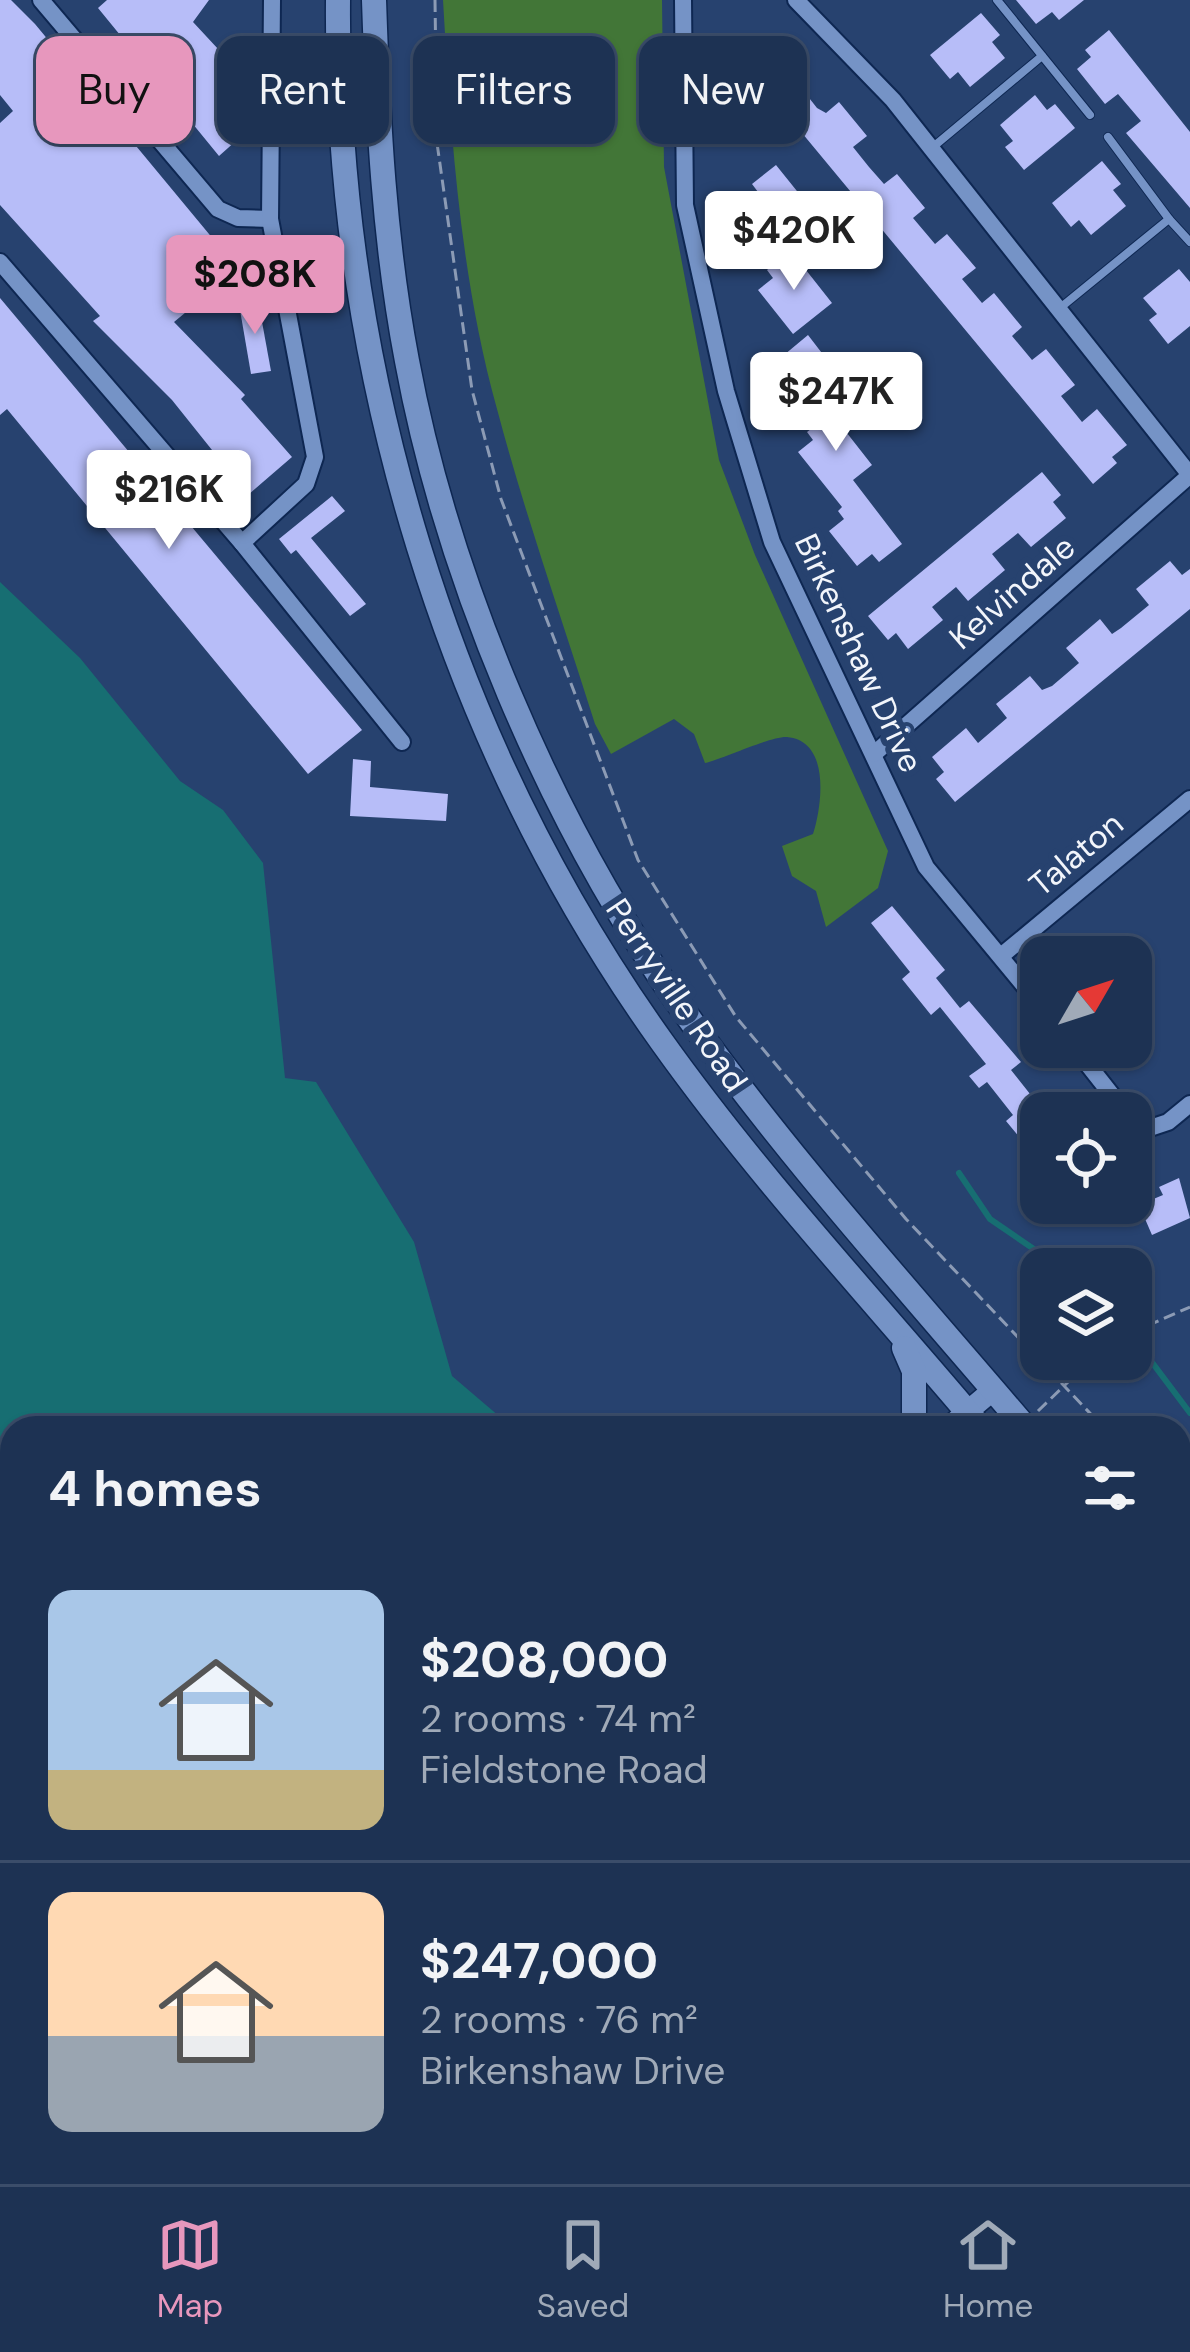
<!DOCTYPE html>
<meta charset="utf-8">
<style>
:root{--surface:#1d3253;--page:#2a3e5d;--text:#f1f3f6;--muted:#a0aab8;--line:#3b4d6a;--accent:#e797bd}
body{margin:0;font-family:"DM Sans",sans-serif;background:var(--page);color:var(--text);height:100vh;display:flex;flex-direction:column;font-size:45px;white-space:nowrap}
*{box-sizing:border-box;margin:0}
p{font-size:39px;color:var(--muted)}
.icon{flex:none;width:66px;height:66px;fill:none;stroke:currentColor;stroke-width:2;stroke-linecap:round;stroke-linejoin:round}
.map{position:relative;flex:1;overflow:hidden}
.details{position:absolute;left:0px;top:1416px;width:1191px;height:768px;display:flex;flex-direction:column;background:var(--surface);border-radius:36px 36px 0 0;box-shadow:0 3px 9px #0004,0 0 0 3px var(--line)}
.details>*{flex:none}
.hud{position:absolute;left:36px;top:36px;width:1119px;height:108px;display:flex;gap:24px}
.needle{width:78px;rotate:51deg}
.tools{position:absolute;left:1020px;top:936px;display:grid;gap:24px}
.tools a{display:grid;place-items:center;width:132px;height:132px;border-radius:24px;background:var(--surface);box-shadow:0 3px 9px #0004,0 0 0 3px var(--line);font-size:60px}
.price{position:absolute;translate:-50% -102px;padding:0 27px;border-radius:12px;background:#fff;color:#222;font-size:39px;line-height:78px;filter:drop-shadow(0 3px 6px #0008)}
.price::after{content:'';position:absolute;left:50%;top:72px;width:36px;height:27px;margin-left:-18px;background:inherit;clip-path:polygon(0 0,100% 0,50% 100%)}
.price.on{background:var(--accent);color:#111}
ul{padding:0;list-style:none}
li{display:flex;align-items:center;gap:36px;height:300px;padding:0 48px}
li+li{border-top:3px solid var(--line)}
li span{display:grid;place-items:center;flex:none;width:336px;height:240px;border-radius:24px;color:#555}
li>.icon{margin-inline-start:auto}
span .icon{width:144px;height:144px;fill:#fffc;stroke-width:1}
li b{font-size:51px}
h2{display:flex;justify-content:space-between;align-items:center;height:144px;padding:0 48px;font-size:51px}
.tag{padding:0 42px;border-radius:24px;background:var(--surface);box-shadow:0 3px 9px #0004,0 0 0 3px var(--line);font-size:42px;line-height:108px}
.tag.on{background:var(--accent);color:#111}
.tab-bar{display:flex;justify-content:space-around;align-items:center;height:168px;border-top:3px solid var(--line);background:var(--surface);font-size:33px;color:var(--muted)}
.tab-bar a{display:grid;justify-items:center;gap:6px}
.tab-bar .on{color:var(--accent)}
.map>svg:first-child{display:block}
</style>
<div class="map">
<svg width="1190" height="2184" viewBox="0 0 1190 2184">
<rect width="100%" height="100%" fill="#27426f"/>
<path fill="#427637" d="M443 0H662L664 167 719 460 755 555 888 851 878 888 826 927 816 891 792 876 782 846 813 834C822 806 831 741 787 737 771 736 725 758 705 763L694 734 674 719 611 754 595 724C562 619 525 515 497 409 460 276 451 137 443 0Z"/>
<polygon fill="#176e72" points="0,582 80,658 180,781 223,810 263,863 285,1078 316,1082 414,1242 452,1376 513,1428 12,1428 12,1657 0,1670"/>
<g fill="none" stroke-linecap="round" stroke-linejoin="round">
<g stroke="#176e72" stroke-width="6">
<polyline points="959,1173 990,1219 1063,1269"/>
<polyline points="1145,1353 1190,1413"/>
</g>
</g>
<g fill="#b7bdf8">
<polygon points="0,0 11,0 35,24 238,269 174,322 245,395 241,399 292,457 248,495 172,400 93,321 100,316 0,205 0,123 13,111 0,95"/>
<polygon points="107,0 209,0 193,22 245,78 219,101 246,132 219,156 98,8"/>
<polygon points="1016,0 1084,0 1059,20 1052,12 1036,24"/>
<polygon points="981,13 1000,35 992,42 1005,58 970,87 958,72 950,79 930,55"/>
<polygon points="1109,30 1190,132 1190,208 1126,133 1141,121 1118,94 1105,104 1077,69 1091,57 1085,50"/>
<polygon points="780,35 809,69 795,80 817,108 826,113 839,102 867,136 853,147 869,167 884,184 897,174 925,208 913,218 935,244 947,234 976,268 962,279 982,303 994,293 1022,327 1012,336 1032,360 1046,349 1075,385 1061,396 1082,422 1097,409 1127,445 1112,457 1117,463 1093,484 739,57 762,38 768,45"/>
<polygon points="1035,95 1047,110 1055,104 1075,128 1024,170 1005,147 1013,141 1000,125"/>
<polygon points="1102,161 1121,184 1113,190 1126,206 1091,235 1079,220 1071,227 1052,203"/>
<polygon points="776,165 817,216 778,247 743,204 758,192 752,184"/>
<polygon points="791,251 832,303 793,334 758,290 773,278 767,270"/>
<polygon points="1179,269 1190,282 1190,326 1168,344 1149,320 1157,314 1143,298"/>
<polygon points="0,298 362,730 308,774 7,409 0,415"/>
<polygon points="258,300 271,371 251,374 239,304"/>
<polygon points="808,335 848,387 825,405 872,465 853,480 902,544 879,562 872,554 857,566 829,531 844,519 838,511 842,507 798,452 813,440 807,432 815,426 775,374 790,362 784,355"/>
<polygon points="1042,472 1061,495 1053,502 1066,518 1031,547 1018,533 992,554 1005,570 968,601 956,587 932,607 943,620 908,649 896,633 888,640 868,616"/>
<polygon points="332,496 345,511 311,538 366,604 350,616 296,550 291,554 279,539"/>
<polygon points="1170,561 1182,575 1190,569 1190,609 955,802 936,779 944,772 932,757 966,728 978,743 1007,718 996,704 1030,676 1042,690 1052,686 1079,663 1066,648 1100,619 1112,634 1121,628 1149,605 1136,589"/>
<polygon points="353,759 371,761 370,787 448,794 446,821 350,816"/>
<polygon points="892,906 945,970 936,978 960,1008 969,1001 1021,1062 1011,1070 1034,1099 1041,1093 1054,1109 1041,1113 1041,1139 1029,1149 1006,1121 1013,1115 987,1082 979,1088 969,1076 986,1064 940,1007 931,1015 902,979 910,972 871,923"/>
<polygon points="1179,1178 1190,1218 1152,1235 1139,1205 1163,1195 1159,1187"/>
</g>
<g fill="none" stroke-linecap="round" stroke-linejoin="round">
<defs>
<g id="service">
<polyline points="997,0 1090,115"/>
<polyline points="1108,137 1169,219"/>
<polyline points="933,147 1042,56"/>
<polyline points="1060,308 1169,219 1190,242"/>
<polyline points="0,1879 12,1875"/>
</g>
<g id="minor">
<polyline points="41,0 218,209 238,218 270,219"/>
<polyline points="683,0 685,205 726,391 772,542 926,867 1041,1006"/>
<polyline points="796,0 893,100 1190,475 874,754"/>
<polyline points="0,262 242,543 402,742"/>
<polyline points="242,543 306,484 315,457 270,219 272,0"/>
<polyline points="1001,956 1190,799"/>
<polyline points="1074,1047 1126,1113"/>
<polyline points="1131,1118 1144,1130 1168,1122 1190,1104"/>
<polyline points="1179,2080 1190,2096"/>
<polyline points="389,2184 401,2172"/>
<polyline points="828,2184 833,2172"/>
</g>
<g id="tertiary">
<polyline points="948,1428 993,1390"/>
<polyline points="33,2184 47,2172"/>
<polyline points="91,2184 106,2172"/>
</g>
<g id="secondary">
<path d="M338 0C335 367 448 743 662 1042 759 1178 874 1301 981 1428"/>
<path d="M374 0C378 121 384 241 407 361 447 577 550 820 676 1000 782 1151 907 1288 1026 1428"/>
<polyline points="904,1348 914,1371 914,1428"/>
<polyline points="1179,1605 1190,1618"/>
<polyline points="1179,1662 1190,1675"/>
</g>
</defs>
<use href="#service" stroke="#0e2752" stroke-width="10"/>
<use href="#minor" stroke="#0e2752" stroke-width="20"/>
<use href="#tertiary" stroke="#0e2752" stroke-width="24"/>
<use href="#secondary" stroke="#0e2752" stroke-width="27"/>
<g stroke="#8c9bb5" stroke-width="3" stroke-dasharray="12 6" stroke-linecap="butt">
<polyline points="435,0 437,143 472,390 501,499 638,860 736,1017 906,1219 1104,1428"/>
<polyline points="1131,1333 1190,1307"/>
<polyline points="1038,1411 1092,1359"/>
<polyline points="1179,1512 1190,1524"/>
</g>
<use href="#service" stroke="#7593c6" stroke-width="8"/>
<use href="#minor" stroke="#7593c6" stroke-width="16"/>
<use href="#tertiary" stroke="#7593c6" stroke-width="21"/>
<use href="#secondary" stroke="#7593c6" stroke-width="24"/>
</g>
<g text-anchor="middle" dominant-baseline="central" stroke-width="12" stroke-linejoin="round" paint-order="stroke">
<g font-size="33" fill="#f2f5fb" stroke="#27426f">
<text transform="translate(1012 592) rotate(-41)">Kelvindale</text>
<text transform="translate(859 653) rotate(65)">Birkenshaw Drive</text>
<text transform="translate(1076 854) rotate(-40)">Talaton</text>
<text transform="translate(677 995) rotate(56)">Perryville Road</text>
</g>
</g>
</svg>
<div class="tools">
<a><svg class="needle" viewBox="-14 -14 28 28"><path d="M0-13l5 13h-10z" fill="#e53935"/><path d="M0 13l5-13h-10z" fill="#a0aab8"/></svg></a>
<a><svg class="icon" aria-label="locate" viewBox="0 0 24 24"><circle cx="12" cy="12" r="6"/><path d="M12 2v4M12 18v4M2 12h4M18 12h4"/></svg></a>
<a><svg class="icon" aria-label="layers" viewBox="0 0 24 24"><path d="M12 4l9 5-9 5-9-5zM3 14l9 5 9-5"/></svg></a>
</div>
<b class="price" style="left:794px;top:293px">$420K</b>
<b class="price on" style="left:255px;top:337px">$208K</b>
<b class="price" style="left:836px;top:454px">$247K</b>
<b class="price" style="left:169px;top:552px">$216K</b>
<div class="hud">
<a class="tag on">Buy</a>
<a class="tag">Rent</a>
<a class="tag">Filters</a>
<a class="tag">New</a>
</div>
<section class="details">
<h2>4 homes<svg class="icon" aria-label="filters" viewBox="0 0 24 24"><path d="M4 7h16M4 17h16"/><circle cx="9" cy="7" r="2"/><circle cx="15" cy="17" r="2"/></svg></h2>
<ul>
<li><span style="background:linear-gradient(#a9c7e8 75%,#c2b280 0)"><svg class="icon" aria-label="home" viewBox="0 0 24 24"><path d="M3 11l9-7 9 7M6 9v11h12V9"/></svg></span><div><b>$208,000</b><p>2 rooms · 74 m²</p><p>Fieldstone Road</p></div></li>
<li><span style="background:linear-gradient(#ffd9b3 60%,#9aa5b1 0)"><svg class="icon" aria-label="home" viewBox="0 0 24 24"><path d="M3 11l9-7 9 7M6 9v11h12V9"/></svg></span><div><b>$247,000</b><p>2 rooms · 76 m²</p><p>Birkenshaw Drive</p></div></li>
</ul>
</section>
</div>
<nav class="tab-bar">
<a class="on"><svg class="icon" aria-label="map" viewBox="0 0 24 24"><path d="M3 6l6-2 6 2 6-2v14l-6 2-6-2-6 2zM9 4v14M15 6v14"/></svg>Map</a>
<a><svg class="icon" aria-label="saved" viewBox="0 0 24 24"><path d="M7 4h10v16l-5-4-5 4z"/></svg>Saved</a>
<a><svg class="icon" aria-label="home" viewBox="0 0 24 24"><path d="M3 11l9-7 9 7M6 9v11h12V9"/></svg>Home</a>
</nav>
